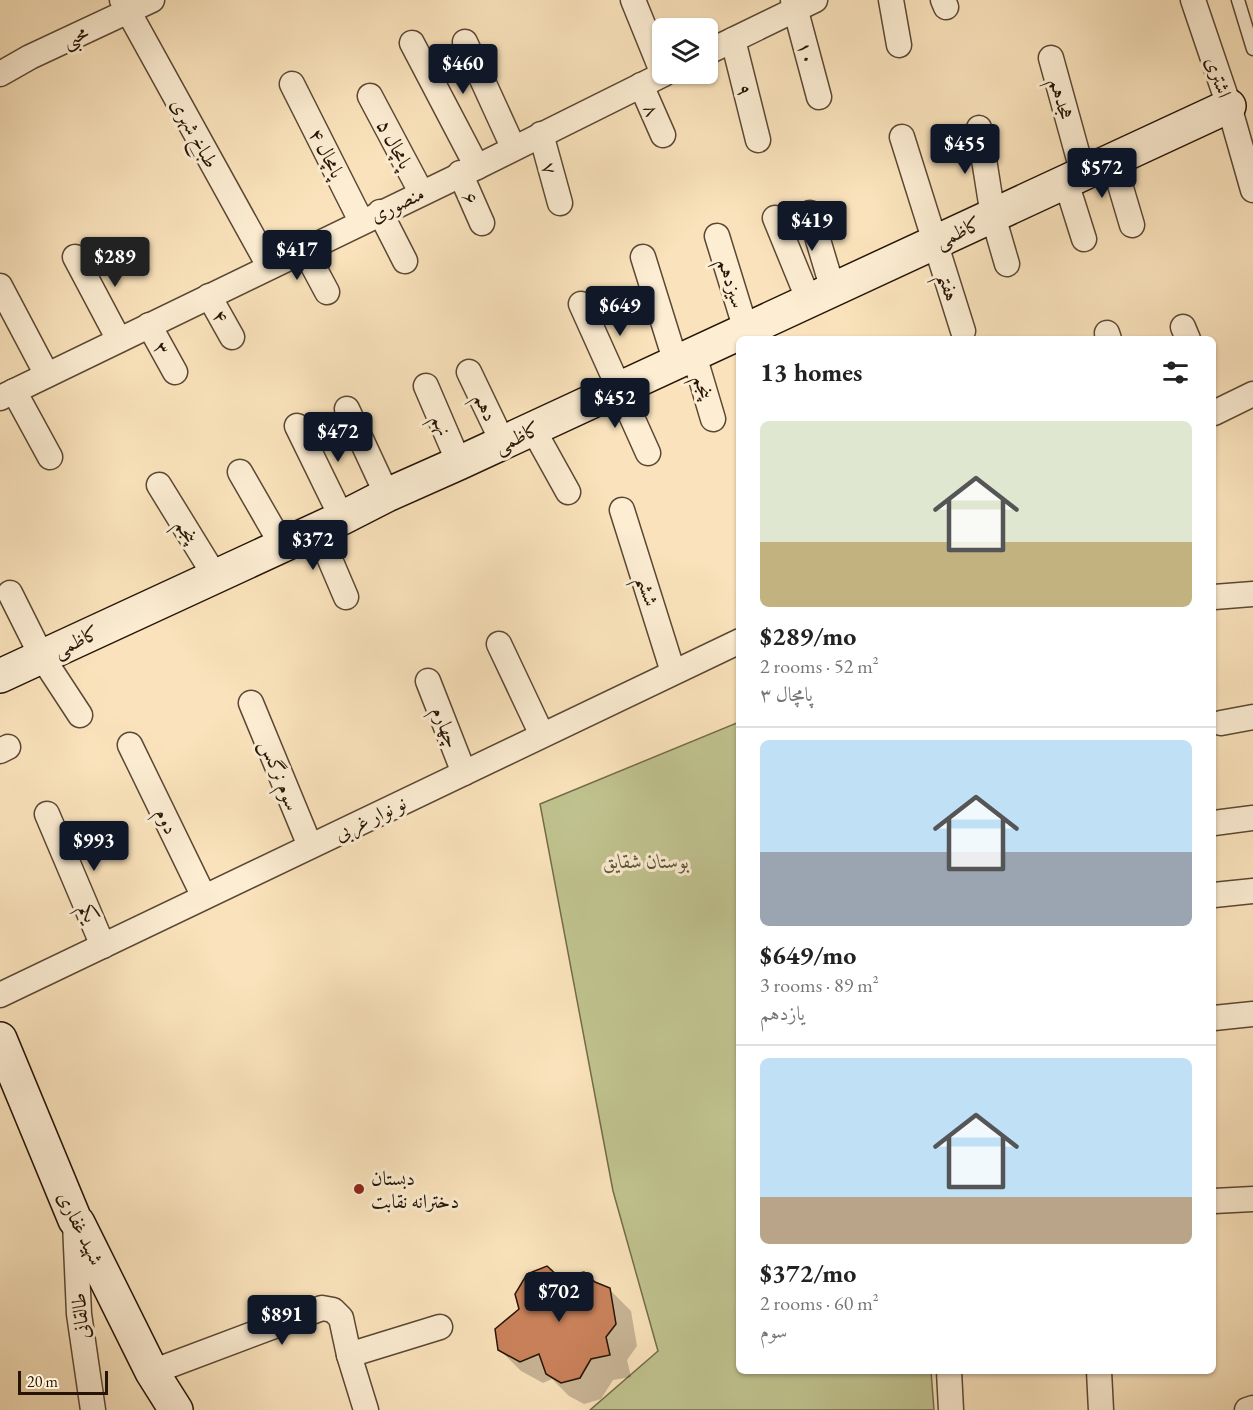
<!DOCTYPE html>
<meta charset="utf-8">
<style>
:root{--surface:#fff;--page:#f6f6f6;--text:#222;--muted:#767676;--line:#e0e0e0;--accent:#111827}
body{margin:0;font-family:"EB Garamond",Amiri,serif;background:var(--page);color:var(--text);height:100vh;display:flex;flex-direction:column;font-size:22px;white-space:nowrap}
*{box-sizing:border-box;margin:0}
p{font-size:20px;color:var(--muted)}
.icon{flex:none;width:33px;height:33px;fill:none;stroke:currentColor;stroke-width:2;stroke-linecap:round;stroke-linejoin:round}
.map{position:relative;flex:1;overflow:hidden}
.side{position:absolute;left:736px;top:336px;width:480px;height:1038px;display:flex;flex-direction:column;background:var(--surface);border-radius:9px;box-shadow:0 2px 4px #0004}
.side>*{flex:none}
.tools{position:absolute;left:652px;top:18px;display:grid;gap:12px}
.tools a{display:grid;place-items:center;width:66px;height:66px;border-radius:9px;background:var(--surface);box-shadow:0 2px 4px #0004;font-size:30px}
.scale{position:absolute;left:18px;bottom:15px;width:90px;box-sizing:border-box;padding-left:6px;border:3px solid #261506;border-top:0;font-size:16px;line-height:21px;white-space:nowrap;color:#261506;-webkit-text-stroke:4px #fcedd3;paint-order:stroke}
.price{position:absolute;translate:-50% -51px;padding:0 14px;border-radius:6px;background:var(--accent);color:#fff;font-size:20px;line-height:39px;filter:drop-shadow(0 2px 3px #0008)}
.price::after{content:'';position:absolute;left:50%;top:36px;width:18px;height:14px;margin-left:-9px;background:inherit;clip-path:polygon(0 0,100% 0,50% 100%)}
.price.selected{background:#222;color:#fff}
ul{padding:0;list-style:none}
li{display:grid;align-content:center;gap:12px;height:318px;padding:0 24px}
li+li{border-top:2px solid var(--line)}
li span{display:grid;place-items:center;height:186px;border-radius:9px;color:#555}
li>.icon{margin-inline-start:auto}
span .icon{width:108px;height:108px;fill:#fffc;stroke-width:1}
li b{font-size:26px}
h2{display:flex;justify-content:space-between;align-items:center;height:72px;padding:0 24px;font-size:26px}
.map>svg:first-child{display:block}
</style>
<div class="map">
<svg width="1253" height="1410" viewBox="0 0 1253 1410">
<rect width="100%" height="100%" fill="#fae3bc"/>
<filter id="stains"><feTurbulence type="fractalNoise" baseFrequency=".00333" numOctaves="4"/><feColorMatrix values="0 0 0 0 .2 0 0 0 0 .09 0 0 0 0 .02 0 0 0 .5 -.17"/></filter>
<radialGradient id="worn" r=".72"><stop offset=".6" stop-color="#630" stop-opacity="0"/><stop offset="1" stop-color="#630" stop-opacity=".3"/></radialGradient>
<polygon fill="#c0c38f" stroke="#736c4a" stroke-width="1.5" points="739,722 740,1371 931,1371 934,1410 590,1410 658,1351 613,1191 540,804"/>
<polygon fill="#0003" points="559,1279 594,1284 609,1289 631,1311 637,1346 627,1360 631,1377 613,1380 601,1399 584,1404 569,1396 552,1379 543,1383 521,1371 499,1349 521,1310"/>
<polygon fill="#ca825b" stroke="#261506" stroke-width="1.5" points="547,1266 559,1277 584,1272 595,1282 610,1288 616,1324 606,1337 610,1355 591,1359 580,1378 561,1383 546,1374 539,1354 520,1362 498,1350 495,1329 519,1309 515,1294 527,1274"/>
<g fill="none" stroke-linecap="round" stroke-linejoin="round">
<defs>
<polyline id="lane" points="1238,0 1253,49"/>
<g id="street">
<polyline points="122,0 269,266"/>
<polyline points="633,0 663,74"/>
<polyline points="793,0 819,97"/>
<polyline points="891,0 899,45"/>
<polyline points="943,0 946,7"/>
<polyline points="1193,0 1229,106 1253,190"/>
<polyline points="733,40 758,140"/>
<polyline points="465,42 513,147"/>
<polyline points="412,43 477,167"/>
<polyline points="708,52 815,0"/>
<polyline points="1051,58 1083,174"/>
<polyline points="0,74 30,57 152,0"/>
<polyline points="292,84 361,221"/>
<polyline points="641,85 663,135"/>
<polyline points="370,96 421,192"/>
<polyline points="979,128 993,216 1007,264"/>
<polyline points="541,134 560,203"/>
<polyline points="902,137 963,331"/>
<polyline points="1113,161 1132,225"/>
<polyline points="460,173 482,223"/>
<polyline points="1066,182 1084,239"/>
<polyline points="380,212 405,261"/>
<polyline points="810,213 833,290"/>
<polyline points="775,218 809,301"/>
<polyline points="717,236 746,330"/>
<polyline points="304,249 327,292"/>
<polyline points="75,257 119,340"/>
<polyline points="643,257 676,363"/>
<polyline points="0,286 47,375"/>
<polyline points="209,296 232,337"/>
<polyline points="581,304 648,453"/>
<polyline points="149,325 175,372"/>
<polyline points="1183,327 1188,339"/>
<polyline points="1107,333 1109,339"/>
<polyline points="694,355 713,419"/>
<polyline points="469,372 503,443"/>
<polyline points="426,386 459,463"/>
<polyline points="14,391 50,457"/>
<polyline points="0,398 477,167 664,74"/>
<polyline points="347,409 387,495"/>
<polyline points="1214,413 1253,394"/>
<polyline points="297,426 342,518"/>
<polyline points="533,429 568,492"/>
<polyline points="240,472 282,545"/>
<polyline points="159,485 215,576"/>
<polyline points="622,510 673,672"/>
<polyline points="317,529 346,597"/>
<polyline points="10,593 42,657 80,715"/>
<polyline points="1214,597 1253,594"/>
<polyline points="499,644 542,735"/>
<polyline points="428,681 464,773"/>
<polyline points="251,703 310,846"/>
<polyline points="1221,723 1253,717"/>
<polyline points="130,745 204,897"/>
<polyline points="0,751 8,747"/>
<polyline points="47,814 103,946"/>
<polyline points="1214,823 1253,818"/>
<polyline points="1214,895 1253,891"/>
<polyline points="0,995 740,641"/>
<polyline points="1214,1018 1253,1014"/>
<polyline points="1214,1201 1253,1199"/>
<polyline points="75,1223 79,1314 93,1410"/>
<polyline points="349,1355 440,1327"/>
<polyline points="949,1371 951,1410"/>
<polyline points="1099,1371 1101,1410"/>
<polyline points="152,1372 322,1308 333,1310 341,1318 349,1355 366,1410"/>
<polyline points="1247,1410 1253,1408"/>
</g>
<g id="secondary">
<polyline points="0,676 342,518 387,495 459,463 1229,106"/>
<polyline points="0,1039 75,1220 78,1223 152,1372 176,1410"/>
</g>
</defs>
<use href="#lane" stroke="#5b4834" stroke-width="15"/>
<use href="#street" stroke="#5b4834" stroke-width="27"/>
<use href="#secondary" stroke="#261506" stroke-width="36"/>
<use href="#lane" stroke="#fcedd3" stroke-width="12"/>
<use href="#street" stroke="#fcedd3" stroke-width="24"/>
<use href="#secondary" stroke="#fcedd3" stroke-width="33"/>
</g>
<circle fill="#8f2418" stroke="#fcedd3" stroke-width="2" cx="359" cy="1189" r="6"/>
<g text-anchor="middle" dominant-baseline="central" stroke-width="6" stroke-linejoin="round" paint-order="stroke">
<g font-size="20" fill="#261506" stroke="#fcedd3">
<text transform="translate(75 36) rotate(-25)">محبی</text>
<text transform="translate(807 53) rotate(75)">۱۰</text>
<text transform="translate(1219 77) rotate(71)">اشتری</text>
<text transform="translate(745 90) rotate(76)">۹</text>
<text transform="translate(1062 99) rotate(75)">هجدهم</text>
<text transform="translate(652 110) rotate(66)">۸</text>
<text transform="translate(195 133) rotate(61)">طباخ شهری</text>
<text transform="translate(395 144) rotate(62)">۵ پامچال</text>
<text transform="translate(327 153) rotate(63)">پامچال ۴</text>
<text transform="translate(550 168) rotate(75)">۷</text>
<text transform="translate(471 198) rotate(67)">۶</text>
<text transform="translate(397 204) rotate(-26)">منصوری</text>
<text transform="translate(958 232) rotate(-25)">کاظمی</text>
<text transform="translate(732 283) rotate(73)">سیزدهم</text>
<text transform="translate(949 287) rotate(73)">هفتم</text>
<text transform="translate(221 316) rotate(61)">۴</text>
<text transform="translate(162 348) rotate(61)">۳</text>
<text transform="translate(704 387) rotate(73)">پنجم</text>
<text transform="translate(486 407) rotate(65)">دهم</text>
<text transform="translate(442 425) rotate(67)">نهم</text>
<text transform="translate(517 437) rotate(-25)">کاظمی</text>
<text transform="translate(187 531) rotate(59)">پنجم</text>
<text transform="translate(648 591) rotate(73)">ششم</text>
<text transform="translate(76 641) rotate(-25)">کاظمی</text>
<text transform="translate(446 727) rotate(68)">چهارم</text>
<text transform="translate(280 775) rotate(68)">سوم نرگس</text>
<text transform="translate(370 818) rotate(-26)">نو نوار غربی</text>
<text transform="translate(167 821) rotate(64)">دوم</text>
<text transform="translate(89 913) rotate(67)">یکم</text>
<text transform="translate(81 1228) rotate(64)">شهید غفاری</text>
<text transform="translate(80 1316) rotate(-96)">طالقانی</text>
</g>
<g font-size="20" font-style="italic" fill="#5c5236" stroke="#fcedd3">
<text x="646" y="861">بوستان شقایق</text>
</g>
<g font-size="20" fill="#261506" stroke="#fcedd3" text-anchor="start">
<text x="371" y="1178">دبستان<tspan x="371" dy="23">دخترانه نقابت</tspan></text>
</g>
</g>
<rect width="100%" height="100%" filter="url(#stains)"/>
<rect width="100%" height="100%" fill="url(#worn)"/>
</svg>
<div class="tools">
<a><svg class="icon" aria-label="layers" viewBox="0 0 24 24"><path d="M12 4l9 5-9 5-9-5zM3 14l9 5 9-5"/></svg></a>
</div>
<div class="scale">20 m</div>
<b class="price" style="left:463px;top:95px">$460</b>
<b class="price" style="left:965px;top:175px">$455</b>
<b class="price" style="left:1102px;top:199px">$572</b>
<b class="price" style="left:812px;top:252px">$419</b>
<b class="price" style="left:297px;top:281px">$417</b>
<b class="price selected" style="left:115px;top:288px">$289</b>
<b class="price" style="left:620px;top:337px">$649</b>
<b class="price" style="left:615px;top:429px">$452</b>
<b class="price" style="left:338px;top:463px">$472</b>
<b class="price" style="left:313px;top:571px">$372</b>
<b class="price" style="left:94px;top:872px">$993</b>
<b class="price" style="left:559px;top:1323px">$702</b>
<b class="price" style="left:282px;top:1346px">$891</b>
<section class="side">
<h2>13 homes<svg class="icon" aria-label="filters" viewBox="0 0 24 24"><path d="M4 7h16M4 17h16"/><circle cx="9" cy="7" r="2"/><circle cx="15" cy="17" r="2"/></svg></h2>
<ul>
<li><span style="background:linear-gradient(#dfe7d0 65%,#c2b280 0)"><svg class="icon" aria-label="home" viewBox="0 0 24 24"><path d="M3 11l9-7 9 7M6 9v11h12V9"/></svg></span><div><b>$289/mo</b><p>2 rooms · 52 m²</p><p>۳ پامچال</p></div></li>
<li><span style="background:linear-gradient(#bfe0f5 60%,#9aa5b1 0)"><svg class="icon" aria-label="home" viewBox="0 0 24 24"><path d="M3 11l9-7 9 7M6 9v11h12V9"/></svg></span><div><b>$649/mo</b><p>3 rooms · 89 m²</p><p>یازدهم</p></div></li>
<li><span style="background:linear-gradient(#bfe0f5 75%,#b9a48a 0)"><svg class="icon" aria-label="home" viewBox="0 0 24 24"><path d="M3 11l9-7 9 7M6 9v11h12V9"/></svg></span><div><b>$372/mo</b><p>2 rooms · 60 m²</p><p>سوم</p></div></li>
</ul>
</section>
</div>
